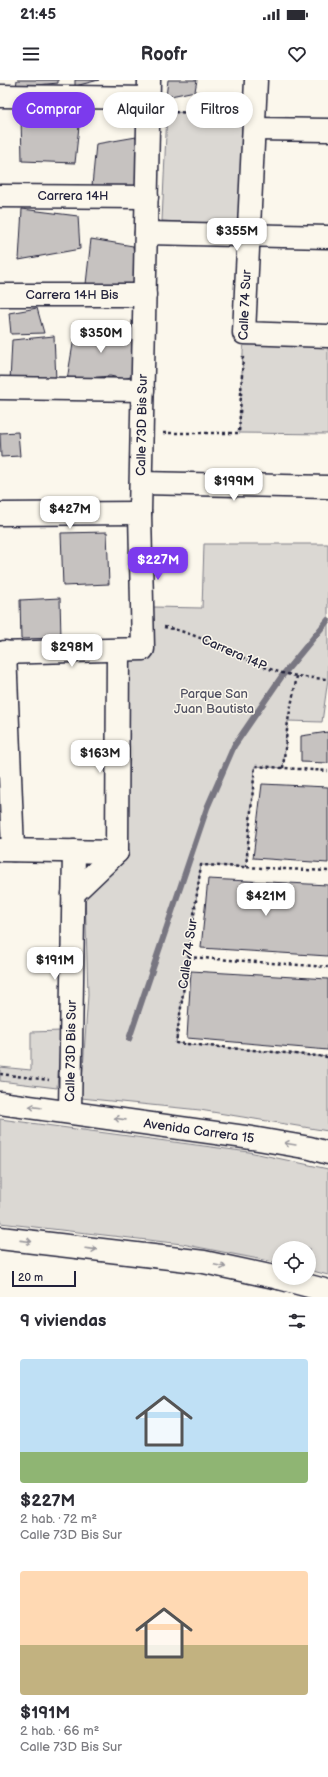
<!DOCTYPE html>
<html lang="es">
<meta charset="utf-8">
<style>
:root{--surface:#fff;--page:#f2f2f3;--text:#2b2b33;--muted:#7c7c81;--accent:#7c3aed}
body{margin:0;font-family:"Balsamiq Sans",sans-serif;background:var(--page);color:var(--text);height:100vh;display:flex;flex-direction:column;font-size:15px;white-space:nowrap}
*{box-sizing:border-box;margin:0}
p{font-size:13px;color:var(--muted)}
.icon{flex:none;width:22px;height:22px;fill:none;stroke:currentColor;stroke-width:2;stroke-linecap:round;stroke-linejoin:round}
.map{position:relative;height:1217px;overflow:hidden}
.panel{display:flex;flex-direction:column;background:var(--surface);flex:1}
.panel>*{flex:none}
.guide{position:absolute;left:12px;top:12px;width:304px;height:36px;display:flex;gap:8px}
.controls{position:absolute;left:272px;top:1161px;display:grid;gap:8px}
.controls a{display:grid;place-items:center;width:44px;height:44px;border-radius:50%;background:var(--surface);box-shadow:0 2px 6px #0003;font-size:20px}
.scale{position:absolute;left:12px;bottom:10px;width:64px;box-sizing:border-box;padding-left:4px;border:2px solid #22223b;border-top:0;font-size:11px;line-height:14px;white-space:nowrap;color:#22223b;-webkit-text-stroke:3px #fbf7ec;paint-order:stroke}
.price{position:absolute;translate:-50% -34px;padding:0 9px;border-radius:8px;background:#fff;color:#222;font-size:13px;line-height:26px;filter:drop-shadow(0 1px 2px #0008)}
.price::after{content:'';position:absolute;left:50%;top:24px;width:12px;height:9px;margin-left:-6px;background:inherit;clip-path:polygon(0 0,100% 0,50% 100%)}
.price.on{background:var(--accent);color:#fff}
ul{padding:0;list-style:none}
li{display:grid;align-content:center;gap:8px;height:212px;padding:0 20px}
li span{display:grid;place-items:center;height:124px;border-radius:4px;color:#555}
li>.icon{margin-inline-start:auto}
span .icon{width:72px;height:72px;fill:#fffc;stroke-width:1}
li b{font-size:17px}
h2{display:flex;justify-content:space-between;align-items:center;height:48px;padding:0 20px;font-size:17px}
.pill{padding:0 14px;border-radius:18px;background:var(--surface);box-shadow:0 2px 6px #0003;font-size:14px;line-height:36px}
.pill.on{background:var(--accent);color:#fff}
.status{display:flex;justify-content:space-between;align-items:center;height:28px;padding:0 20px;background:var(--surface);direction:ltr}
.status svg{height:11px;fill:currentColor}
header{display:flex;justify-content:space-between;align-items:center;height:52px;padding:0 20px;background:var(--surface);font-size:18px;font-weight:600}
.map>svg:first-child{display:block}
</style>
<div class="status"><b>21:45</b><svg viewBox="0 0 49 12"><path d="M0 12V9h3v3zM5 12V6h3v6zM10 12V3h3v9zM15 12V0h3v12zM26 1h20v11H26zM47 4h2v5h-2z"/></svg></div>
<header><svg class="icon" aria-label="menu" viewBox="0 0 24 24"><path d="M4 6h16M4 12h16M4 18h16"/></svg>Roofr<svg class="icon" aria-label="heart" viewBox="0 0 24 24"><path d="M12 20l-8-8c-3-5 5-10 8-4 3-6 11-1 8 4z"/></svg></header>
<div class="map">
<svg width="328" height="1217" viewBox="0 0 328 1217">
<rect width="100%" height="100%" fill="#fbf7ec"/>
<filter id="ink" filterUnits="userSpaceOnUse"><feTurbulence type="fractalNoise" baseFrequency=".025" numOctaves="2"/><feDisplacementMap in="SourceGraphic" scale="8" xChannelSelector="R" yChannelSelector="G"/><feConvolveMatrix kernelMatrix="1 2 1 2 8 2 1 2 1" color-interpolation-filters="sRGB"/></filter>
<g filter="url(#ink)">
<g fill="#dbd8d3" stroke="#7e7d87">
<polygon points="167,32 246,34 241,145 162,141"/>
<polygon points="244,253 328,256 328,354 239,353"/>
<polygon points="204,464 328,464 328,599 322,642 288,641 283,688 255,686 246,787 201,785 176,963 328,977 328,1051 200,1030 81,1018 88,915 85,810 122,768 123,579 151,579 153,527 202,528"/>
<polygon points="61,951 57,1008 0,1001 0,987 31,990 31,952"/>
<polygon points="0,1039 249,1072 328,1089 328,1195 309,1190 309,1168 279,1168 279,1183 182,1164 0,1143"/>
</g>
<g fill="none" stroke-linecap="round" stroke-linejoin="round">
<polyline stroke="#787681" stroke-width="6" points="129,959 207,728 234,666 282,596 328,540"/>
</g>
<g fill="#c6c2c0" stroke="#22223b">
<polygon points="17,0 58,0 58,3 16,7"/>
<polygon points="75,0 99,0 75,6"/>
<polygon points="168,0 197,0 195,11 166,17"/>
<polygon points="21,37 80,37 75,83 22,81"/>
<polygon points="142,56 137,107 92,106 96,64"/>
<polygon points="22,129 78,136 80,169 19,180"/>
<polygon points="91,159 133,166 138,208 86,204"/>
<polygon points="37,228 44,253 11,254 9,233"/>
<polygon points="76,246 135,255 133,296 124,299 110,296 67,300"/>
<polygon points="54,256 56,300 10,302 12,260"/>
<polygon points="18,352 20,376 1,377 0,353"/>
<polygon points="107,452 109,504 63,506 61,453"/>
<polygon points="60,518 61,558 21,559 20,520"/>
<polygon points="328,652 328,683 301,682 301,656"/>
<polygon points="262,704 328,707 328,783 253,778"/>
<polygon points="208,799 328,805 328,876 201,868"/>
<polygon points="191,891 328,899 328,970 187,958"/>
</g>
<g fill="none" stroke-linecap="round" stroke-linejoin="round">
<defs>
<g id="minor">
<polyline points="256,0 244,253 328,256"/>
<polyline points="0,16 149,18"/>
<polyline points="254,49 328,50"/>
<polyline points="0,116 147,117"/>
<polyline points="146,153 328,157"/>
<polyline points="0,215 145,215"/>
<polyline points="0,308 143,310"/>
<polyline points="141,403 328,407"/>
<polyline points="0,434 140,433"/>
<polyline points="5,572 13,770"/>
<polyline points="0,573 143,569 140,433 149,0"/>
<polyline points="0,770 117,772"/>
<polyline points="73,814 117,772 118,570"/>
<polyline points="70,1032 74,771"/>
</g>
<g id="highway">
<polyline points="0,1023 252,1058 310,1068 328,1073"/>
<polyline points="0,1158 204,1182 279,1198"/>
<polyline points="279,1198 328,1211"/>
</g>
</defs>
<use href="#minor" stroke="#22223b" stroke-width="25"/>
<use href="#highway" stroke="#22223b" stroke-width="25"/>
<g stroke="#22223b" stroke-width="2.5" stroke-dasharray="3 3" stroke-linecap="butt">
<polyline points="169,32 234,34"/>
<polyline points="163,353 239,353 243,275"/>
<path d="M164 547C202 554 234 576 270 589 288 596 309 598 328 599"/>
<polyline points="283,688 288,641 297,596"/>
<polyline points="246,787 255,686 328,691"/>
<polyline points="328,791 201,785 176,963 328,977"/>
<polyline points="188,877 328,887"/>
<polyline points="0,994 49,1000"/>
</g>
<use href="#minor" stroke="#fbf7ec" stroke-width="22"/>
<use href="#highway" stroke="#fbf7ec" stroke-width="22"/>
</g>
<defs><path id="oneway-shaft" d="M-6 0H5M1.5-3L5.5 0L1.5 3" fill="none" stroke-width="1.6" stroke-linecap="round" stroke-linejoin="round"/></defs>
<g stroke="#99979c">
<use href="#oneway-shaft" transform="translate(35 1027) rotate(-173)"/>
<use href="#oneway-shaft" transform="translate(120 1039) rotate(-172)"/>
<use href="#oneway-shaft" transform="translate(290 1064) rotate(-171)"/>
<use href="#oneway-shaft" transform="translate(26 1161) rotate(6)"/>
<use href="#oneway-shaft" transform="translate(91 1169) rotate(7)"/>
<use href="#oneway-shaft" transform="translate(220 1186) rotate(12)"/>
</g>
</g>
<g text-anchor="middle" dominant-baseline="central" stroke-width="3" stroke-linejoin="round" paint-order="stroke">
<g font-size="13" fill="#22223b" stroke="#fbf7ec">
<text x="73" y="116">Carrera 14H</text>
<text x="72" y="215">Carrera 14H Bis</text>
<text transform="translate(245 225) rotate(-87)">Calle 74 Sur</text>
<text transform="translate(142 345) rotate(-89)">Calle 73D Bis Sur</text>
<text transform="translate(234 573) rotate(24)">Carrera 14P</text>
<text transform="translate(188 874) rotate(-82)">Calle 74 Sur</text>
<text transform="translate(71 971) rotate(-89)">Calle 73D Bis Sur</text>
<text transform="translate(199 1051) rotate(8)">Avenida Carrera 15</text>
</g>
<g font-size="13" fill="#505061" stroke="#fbf7ec">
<text x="214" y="614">Parque San<tspan x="214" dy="15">Juan Bautista</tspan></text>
</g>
</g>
</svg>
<div class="controls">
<a><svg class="icon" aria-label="locate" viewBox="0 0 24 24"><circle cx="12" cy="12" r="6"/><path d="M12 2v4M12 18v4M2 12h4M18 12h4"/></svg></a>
</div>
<div class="scale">20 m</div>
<b class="price" style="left:237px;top:172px">$355M</b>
<b class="price" style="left:101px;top:274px">$350M</b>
<b class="price" style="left:234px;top:422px">$199M</b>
<b class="price" style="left:70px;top:450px">$427M</b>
<b class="price on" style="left:158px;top:501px">$227M</b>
<b class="price" style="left:72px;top:588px">$298M</b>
<b class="price" style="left:100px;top:694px">$163M</b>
<b class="price" style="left:266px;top:837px">$421M</b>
<b class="price" style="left:55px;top:901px">$191M</b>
<div class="guide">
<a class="pill on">Comprar</a>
<a class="pill">Alquilar</a>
<a class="pill">Filtros</a>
</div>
</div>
<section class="panel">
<h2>9 viviendas<svg class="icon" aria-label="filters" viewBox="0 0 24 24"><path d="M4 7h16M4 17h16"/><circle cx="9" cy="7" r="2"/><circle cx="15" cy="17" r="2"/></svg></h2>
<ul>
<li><span style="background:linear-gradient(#bfe0f5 75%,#8fb573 0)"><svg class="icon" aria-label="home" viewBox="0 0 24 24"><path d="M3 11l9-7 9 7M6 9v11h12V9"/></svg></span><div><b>$227M</b><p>2 hab. · 72 m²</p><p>Calle 73D Bis Sur</p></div></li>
<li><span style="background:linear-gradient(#ffd9b3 60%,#c2b280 0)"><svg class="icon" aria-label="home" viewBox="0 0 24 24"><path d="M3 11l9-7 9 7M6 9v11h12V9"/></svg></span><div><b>$191M</b><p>2 hab. · 66 m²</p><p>Calle 73D Bis Sur</p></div></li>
</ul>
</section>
